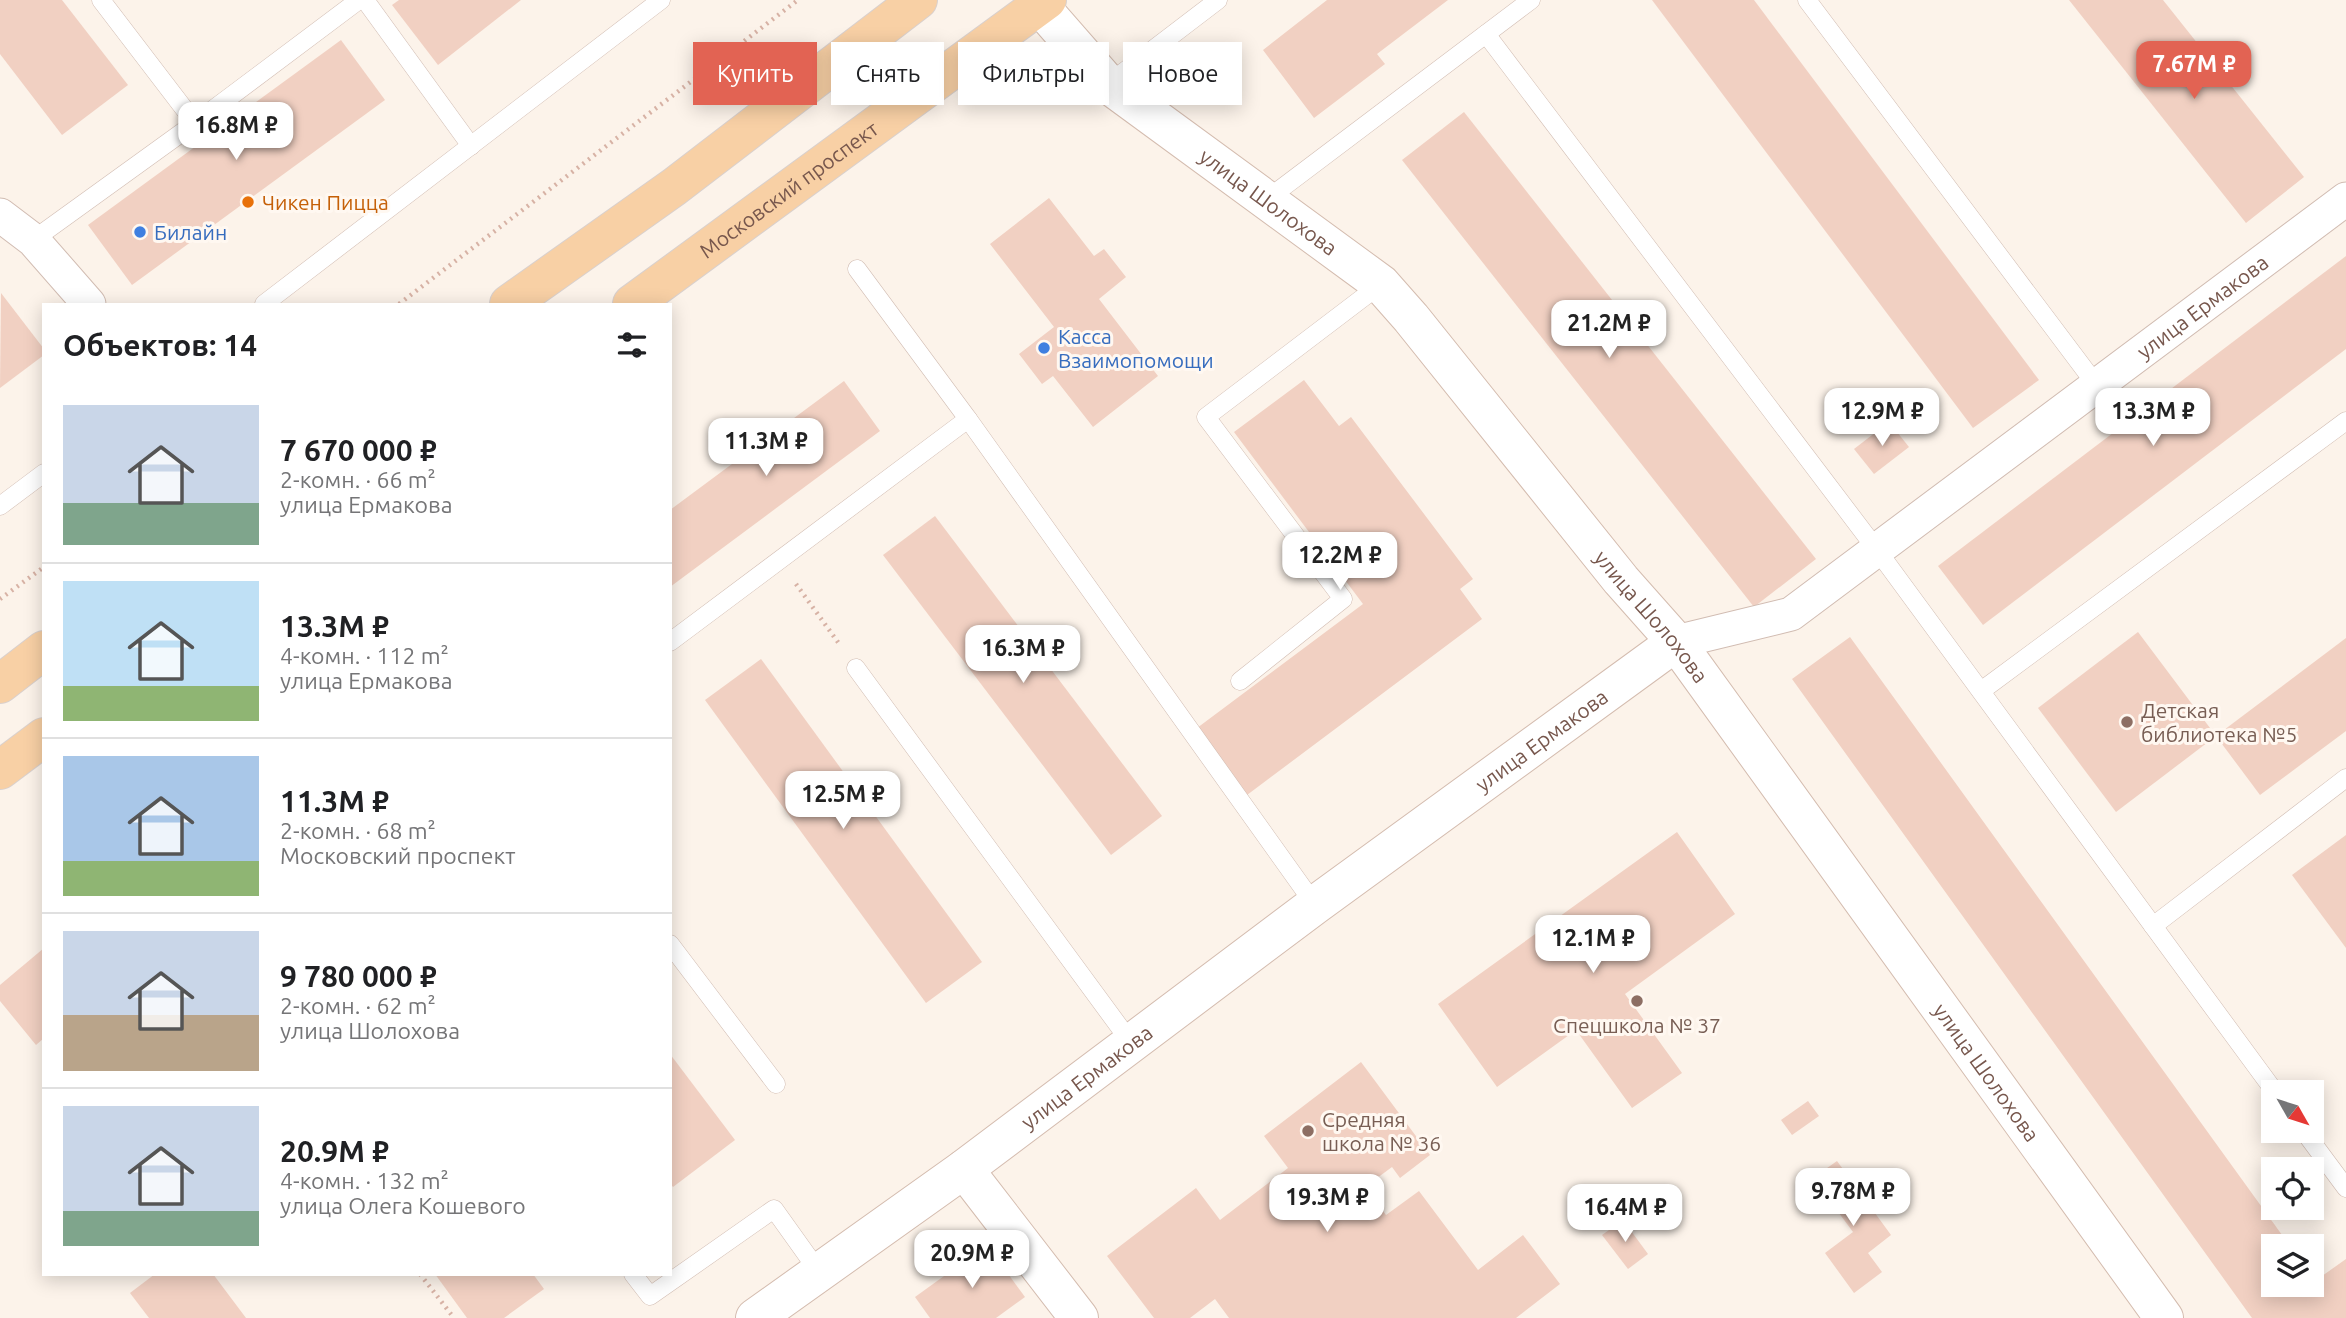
<!DOCTYPE html>
<html lang="ru">
<meta charset="utf-8">
<style>
:root{--surface:#fff;--page:#f6f6f6;--text:#202124;--muted:#757577;--line:#e0e0e0;--accent:#e26353}
body{margin:0;font-family:Ubuntu,sans-serif;background:var(--page);color:var(--text);height:100vh;display:flex;flex-direction:column;font-size:26px;white-space:nowrap}
*{box-sizing:border-box;margin:0}
p{font-size:23px;color:var(--muted)}
.icon{flex:none;width:38px;height:38px;fill:none;stroke:currentColor;stroke-width:2;stroke-linecap:round;stroke-linejoin:round}
.map{position:relative;flex:1;overflow:hidden}
.sheet{position:absolute;left:42px;top:303px;width:630px;height:973px;display:flex;flex-direction:column;background:var(--surface);border-radius:0px;box-shadow:0 4px 18px #0003}
.sheet>*{flex:none}
.guide{position:absolute;left:693px;top:42px;width:665px;height:63px;display:flex;gap:14px}
.needle{width:46px;rotate:129deg}
.buttons{position:absolute;left:2261px;top:1080px;display:grid;gap:14px}
.buttons a{display:grid;place-items:center;width:63px;height:63px;border-radius:0px;background:var(--surface);box-shadow:0 4px 18px #0003;font-size:35px}
.price{position:absolute;translate:-50% -60px;padding:0 16px;border-radius:14px;background:#fff;color:#222;font-size:23px;line-height:46px;filter:drop-shadow(0 2px 4px #0008)}
.price::after{content:'';position:absolute;left:50%;top:42px;width:21px;height:16px;margin-left:-10px;background:inherit;clip-path:polygon(0 0,100% 0,50% 100%)}
.price.selected{background:var(--accent);color:#fff}
ul{padding:0;list-style:none}
li{display:flex;align-items:center;gap:21px;height:175px;padding:0 21px}
li+li{border-top:2px solid var(--line)}
li span{display:grid;place-items:center;flex:none;width:196px;height:140px;border-radius:0px;color:#555}
li>.icon{margin-inline-start:auto}
span .icon{width:84px;height:84px;fill:#fffc;stroke-width:1}
li b{font-size:30px}
h2{display:flex;justify-content:space-between;align-items:center;height:84px;padding:0 21px;font-size:30px}
.chip{padding:0 24px;border-radius:0px;background:var(--surface);box-shadow:0 4px 18px #0003;font-size:24px;line-height:63px}
.chip.selected{background:var(--accent);color:#fff}
.map>svg:first-child{display:block}
</style>
<div class="map">
<svg width="2346" height="1318" viewBox="0 0 2346 1318">
<rect width="100%" height="100%" fill="#fcf3ea"/>
<g fill="#f1d0c2">
<polygon points="0,0 62,0 128,85 62,135 0,54"/>
<polygon points="399,0 521,0 438,65 392,5"/>
<polygon points="1327,0 1448,0 1377,54 1385,64 1314,118 1263,50"/>
<polygon points="1652,0 1754,0 2039,380 1973,428"/>
<polygon points="2069,0 2163,0 2304,177 2246,223"/>
<polygon points="341,40 385,100 132,285 88,225"/>
<polygon points="1464,112 1816,559 1754,607 1402,160"/>
<polygon points="1049,198 1094,256 1104,249 1126,277 1099,299 1158,376 1093,427 1053,376 1042,384 1019,354 1054,327 990,244"/>
<polygon points="2346,256 2346,349 1983,625 1938,566"/>
<polygon points="1,293 44,349 44,355 0,388"/>
<polygon points="1304,380 1339,426 1351,417 1473,579 1460,589 1482,619 1239,801 1189,734 1363,604 1234,432"/>
<polygon points="844,381 880,431 670,587 670,510"/>
<polygon points="1889,422 1909,447 1874,474 1854,449"/>
<polygon points="935,516 1162,816 1111,855 883,555"/>
<polygon points="2138,632 2216,736 2116,812 2038,708"/>
<polygon points="1850,637 2290,1246 2273,1246 2273,1284 2312,1284 2312,1276 2315,1281 2346,1259 2346,1318 2252,1318 1792,679"/>
<polygon points="2346,638 2346,731 2260,795 2216,736"/>
<polygon points="761,659 982,962 926,1003 705,700"/>
<polygon points="1677,832 1735,914 1625,994 1682,1073 1632,1108 1576,1030 1497,1087 1438,1004"/>
<polygon points="2346,835 2346,948 2292,875"/>
<polygon points="44,948 44,1038 36,1045 0,1001 0,985"/>
<polygon points="670,1054 735,1140 673,1187 670,1183"/>
<polygon points="1361,1062 1430,1155 1400,1178 1392,1167 1365,1187 1386,1215 1419,1191 1478,1270 1523,1235 1560,1284 1516,1318 1229,1318 1215,1299 1190,1318 1154,1318 1107,1256 1196,1188 1220,1220 1288,1168 1264,1136"/>
<polygon points="1808,1101 1819,1116 1792,1135 1781,1120"/>
<polygon points="1837,1161 1891,1235 1868,1253 1882,1272 1854,1293 1825,1253 1853,1232 1813,1178"/>
<polygon points="1623,1220 1648,1254 1628,1269 1602,1235"/>
<polygon points="987,1245 1025,1297 996,1318 930,1318 915,1297"/>
<polygon points="155,1274 213,1274 246,1318 149,1318 130,1293"/>
<polygon points="435,1274 533,1274 544,1289 504,1318 467,1318"/>
</g>
<g fill="none" stroke-linecap="round" stroke-linejoin="round">
<defs>
<g id="lane">
<polyline points="101,0 195,123 359,0"/>
<polyline points="365,0 471,146"/>
<polyline points="1807,0 2097,386"/>
<polyline points="1486,34 1877,550 2275,1092"/>
<polyline points="1108,84 1218,0"/>
<polyline points="1266,200 1531,0"/>
<polyline points="33,240 195,123"/>
<polyline points="264,304 661,0"/>
<polyline points="968,419 1315,905"/>
<polyline points="0,506 44,473"/>
<polyline points="670,642 968,419 857,269"/>
<polyline points="856,668 1132,1044"/>
<polyline points="1240,681 1343,599 1206,417 1381,284"/>
<polyline points="1981,691 2346,421"/>
<polyline points="2153,926 2346,778"/>
<polyline points="670,944 776,1084"/>
<polyline points="2303,1130 2346,1188"/>
<polyline points="633,1274 650,1296 774,1209 819,1272"/>
</g>
<g id="street">
<polyline points="0,215 33,240 89,304"/>
<path id="s1" d="M1676 642 1791 614 2346 199"/>
</g>
<g id="secondary">
<path id="s2" d="M1039 5 1108 84 1381 284 1411 318 1621 580 1676 642 2164 1318"/>
<polyline points="964,1169 1079,1318"/>
<path id="s3" d="M755 1318 964 1169 1315 905 1676 642"/>
</g>
<g id="primary">
<polyline points="509,304 674,187 918,0"/>
<path id="s4" d="M632 304 1047 0"/>
<polyline points="0,684 44,650"/>
<polyline points="0,770 44,737"/>
</g>
</defs>
<use href="#lane" stroke="#d1bcb2" stroke-width="19"/>
<use href="#street" stroke="#d1bcb2" stroke-width="35"/>
<use href="#secondary" stroke="#d4bcaf" stroke-width="40"/>
<use href="#primary" stroke="#d9d0cd" stroke-width="40"/>
<g stroke="#d7b2a5" stroke-width="4.5" stroke-dasharray="2 5" stroke-linecap="butt">
<polyline points="399,304 798,0"/>
<polyline points="796,584 840,645"/>
<polyline points="0,599 44,567"/>
<polyline points="420,1274 454,1318"/>
</g>
<use href="#lane" stroke="#fff" stroke-width="18"/>
<use href="#street" stroke="#fff" stroke-width="33"/>
<use href="#secondary" stroke="#fff" stroke-width="38"/>
<use href="#primary" stroke="#f8d0a5" stroke-width="38"/>
</g>
<circle fill="#e8710a" stroke="#fff8f1" stroke-width="2.5" cx="248" cy="202" r="7"/>
<g fill="#3f7fe0" stroke="#fff8f1" stroke-width="2.5">
<circle cx="140" cy="232" r="7"/>
<circle cx="1044" cy="348" r="7"/>
</g>
<g fill="#8d6e63" stroke="#fff8f1" stroke-width="2.5">
<circle cx="2127" cy="722" r="7"/>
<circle cx="1637" cy="1001" r="7"/>
<circle cx="1308" cy="1131" r="7"/>
</g>
<g text-anchor="middle" dominant-baseline="central" stroke-width="6" stroke-linejoin="round" paint-order="stroke">
<g font-size="21" fill="#77574d" stroke="#fff8f1">
<text stroke="none"><textPath href="#s4" startOffset="194">Московский проспект</textPath></text>
<text stroke="none"><textPath href="#s2" startOffset="304">улица Шолохова</textPath></text>
<text stroke="none"><textPath href="#s1" startOffset="632">улица Ермакова</textPath></text>
<text stroke="none"><textPath href="#s2" startOffset="872">улица Шолохова</textPath></text>
<text stroke="none"><textPath href="#s3" startOffset="976">улица Ермакова</textPath></text>
<text stroke="none"><textPath href="#s2" startOffset="1438">улица Шолохова</textPath></text>
<text stroke="none"><textPath href="#s3" startOffset="410">улица Ермакова</textPath></text>
</g>
<g font-size="21" fill="#c56008" stroke="#fff8f1" text-anchor="start">
<text x="262" y="202">Чикен Пицца</text>
</g>
<g font-size="21" fill="#366cbe" stroke="#fff8f1" text-anchor="start">
<text x="154" y="232">Билайн</text>
<text x="1058" y="336">Касса<tspan x="1058" dy="24">Взаимопомощи</tspan></text>
</g>
<g font-size="21" fill="#785e54" stroke="#fff8f1" text-anchor="start">
<text x="2141" y="710">Детская<tspan x="2141" dy="24">библиотека №5</tspan></text>
<text x="1637" y="1025" text-anchor="middle">Спецшкола № 37</text>
<text x="1322" y="1119">Средняя<tspan x="1322" dy="24">школа № 36</tspan></text>
</g>
</g>
</svg>
<div class="buttons">
<a><svg class="needle" viewBox="-14 -14 28 28"><path d="M0-13l5 13h-10z" fill="#e53935"/><path d="M0 13l5-13h-10z" fill="#757577"/></svg></a>
<a><svg class="icon" aria-label="locate" viewBox="0 0 24 24"><circle cx="12" cy="12" r="6"/><path d="M12 2v4M12 18v4M2 12h4M18 12h4"/></svg></a>
<a><svg class="icon" aria-label="layers" viewBox="0 0 24 24"><path d="M12 4l9 5-9 5-9-5zM3 14l9 5 9-5"/></svg></a>
</div>
<b class="price selected" style="left:2194px;top:101px">7.67M ₽</b>
<b class="price" style="left:236px;top:162px">16.8M ₽</b>
<b class="price" style="left:1609px;top:360px">21.2M ₽</b>
<b class="price" style="left:1882px;top:448px">12.9M ₽</b>
<b class="price" style="left:2153px;top:448px">13.3M ₽</b>
<b class="price" style="left:766px;top:478px">11.3M ₽</b>
<b class="price" style="left:1340px;top:592px">12.2M ₽</b>
<b class="price" style="left:1023px;top:685px">16.3M ₽</b>
<b class="price" style="left:843px;top:831px">12.5M ₽</b>
<b class="price" style="left:1593px;top:975px">12.1M ₽</b>
<b class="price" style="left:1853px;top:1228px">9.78M ₽</b>
<b class="price" style="left:1327px;top:1234px">19.3M ₽</b>
<b class="price" style="left:1625px;top:1244px">16.4M ₽</b>
<b class="price" style="left:972px;top:1290px">20.9M ₽</b>
<div class="guide">
<a class="chip selected">Купить</a>
<a class="chip">Снять</a>
<a class="chip">Фильтры</a>
<a class="chip">Новое</a>
</div>
<section class="sheet">
<h2>Объектов: 14<svg class="icon" aria-label="filters" viewBox="0 0 24 24"><path d="M4 7h16M4 17h16"/><circle cx="9" cy="7" r="2"/><circle cx="15" cy="17" r="2"/></svg></h2>
<ul>
<li><span style="background:linear-gradient(#c9d6e8 70%,#7fa58c 0)"><svg class="icon" aria-label="home" viewBox="0 0 24 24"><path d="M3 11l9-7 9 7M6 9v11h12V9"/></svg></span><div><b>7 670 000 ₽</b><p>2-комн. · 66 m²</p><p>улица Ермакова</p></div></li>
<li><span style="background:linear-gradient(#bfe0f5 75%,#8fb573 0)"><svg class="icon" aria-label="home" viewBox="0 0 24 24"><path d="M3 11l9-7 9 7M6 9v11h12V9"/></svg></span><div><b>13.3M ₽</b><p>4-комн. · 112 m²</p><p>улица Ермакова</p></div></li>
<li><span style="background:linear-gradient(#a9c7e8 75%,#8fb573 0)"><svg class="icon" aria-label="home" viewBox="0 0 24 24"><path d="M3 11l9-7 9 7M6 9v11h12V9"/></svg></span><div><b>11.3M ₽</b><p>2-комн. · 68 m²</p><p>Московский проспект</p></div></li>
<li><span style="background:linear-gradient(#c9d6e8 60%,#b9a48a 0)"><svg class="icon" aria-label="home" viewBox="0 0 24 24"><path d="M3 11l9-7 9 7M6 9v11h12V9"/></svg></span><div><b>9 780 000 ₽</b><p>2-комн. · 62 m²</p><p>улица Шолохова</p></div></li>
<li><span style="background:linear-gradient(#c9d6e8 75%,#7fa58c 0)"><svg class="icon" aria-label="home" viewBox="0 0 24 24"><path d="M3 11l9-7 9 7M6 9v11h12V9"/></svg></span><div><b>20.9M ₽</b><p>4-комн. · 132 m²</p><p>улица Олега Кошевого</p></div></li>
</ul>
</section>
</div>
